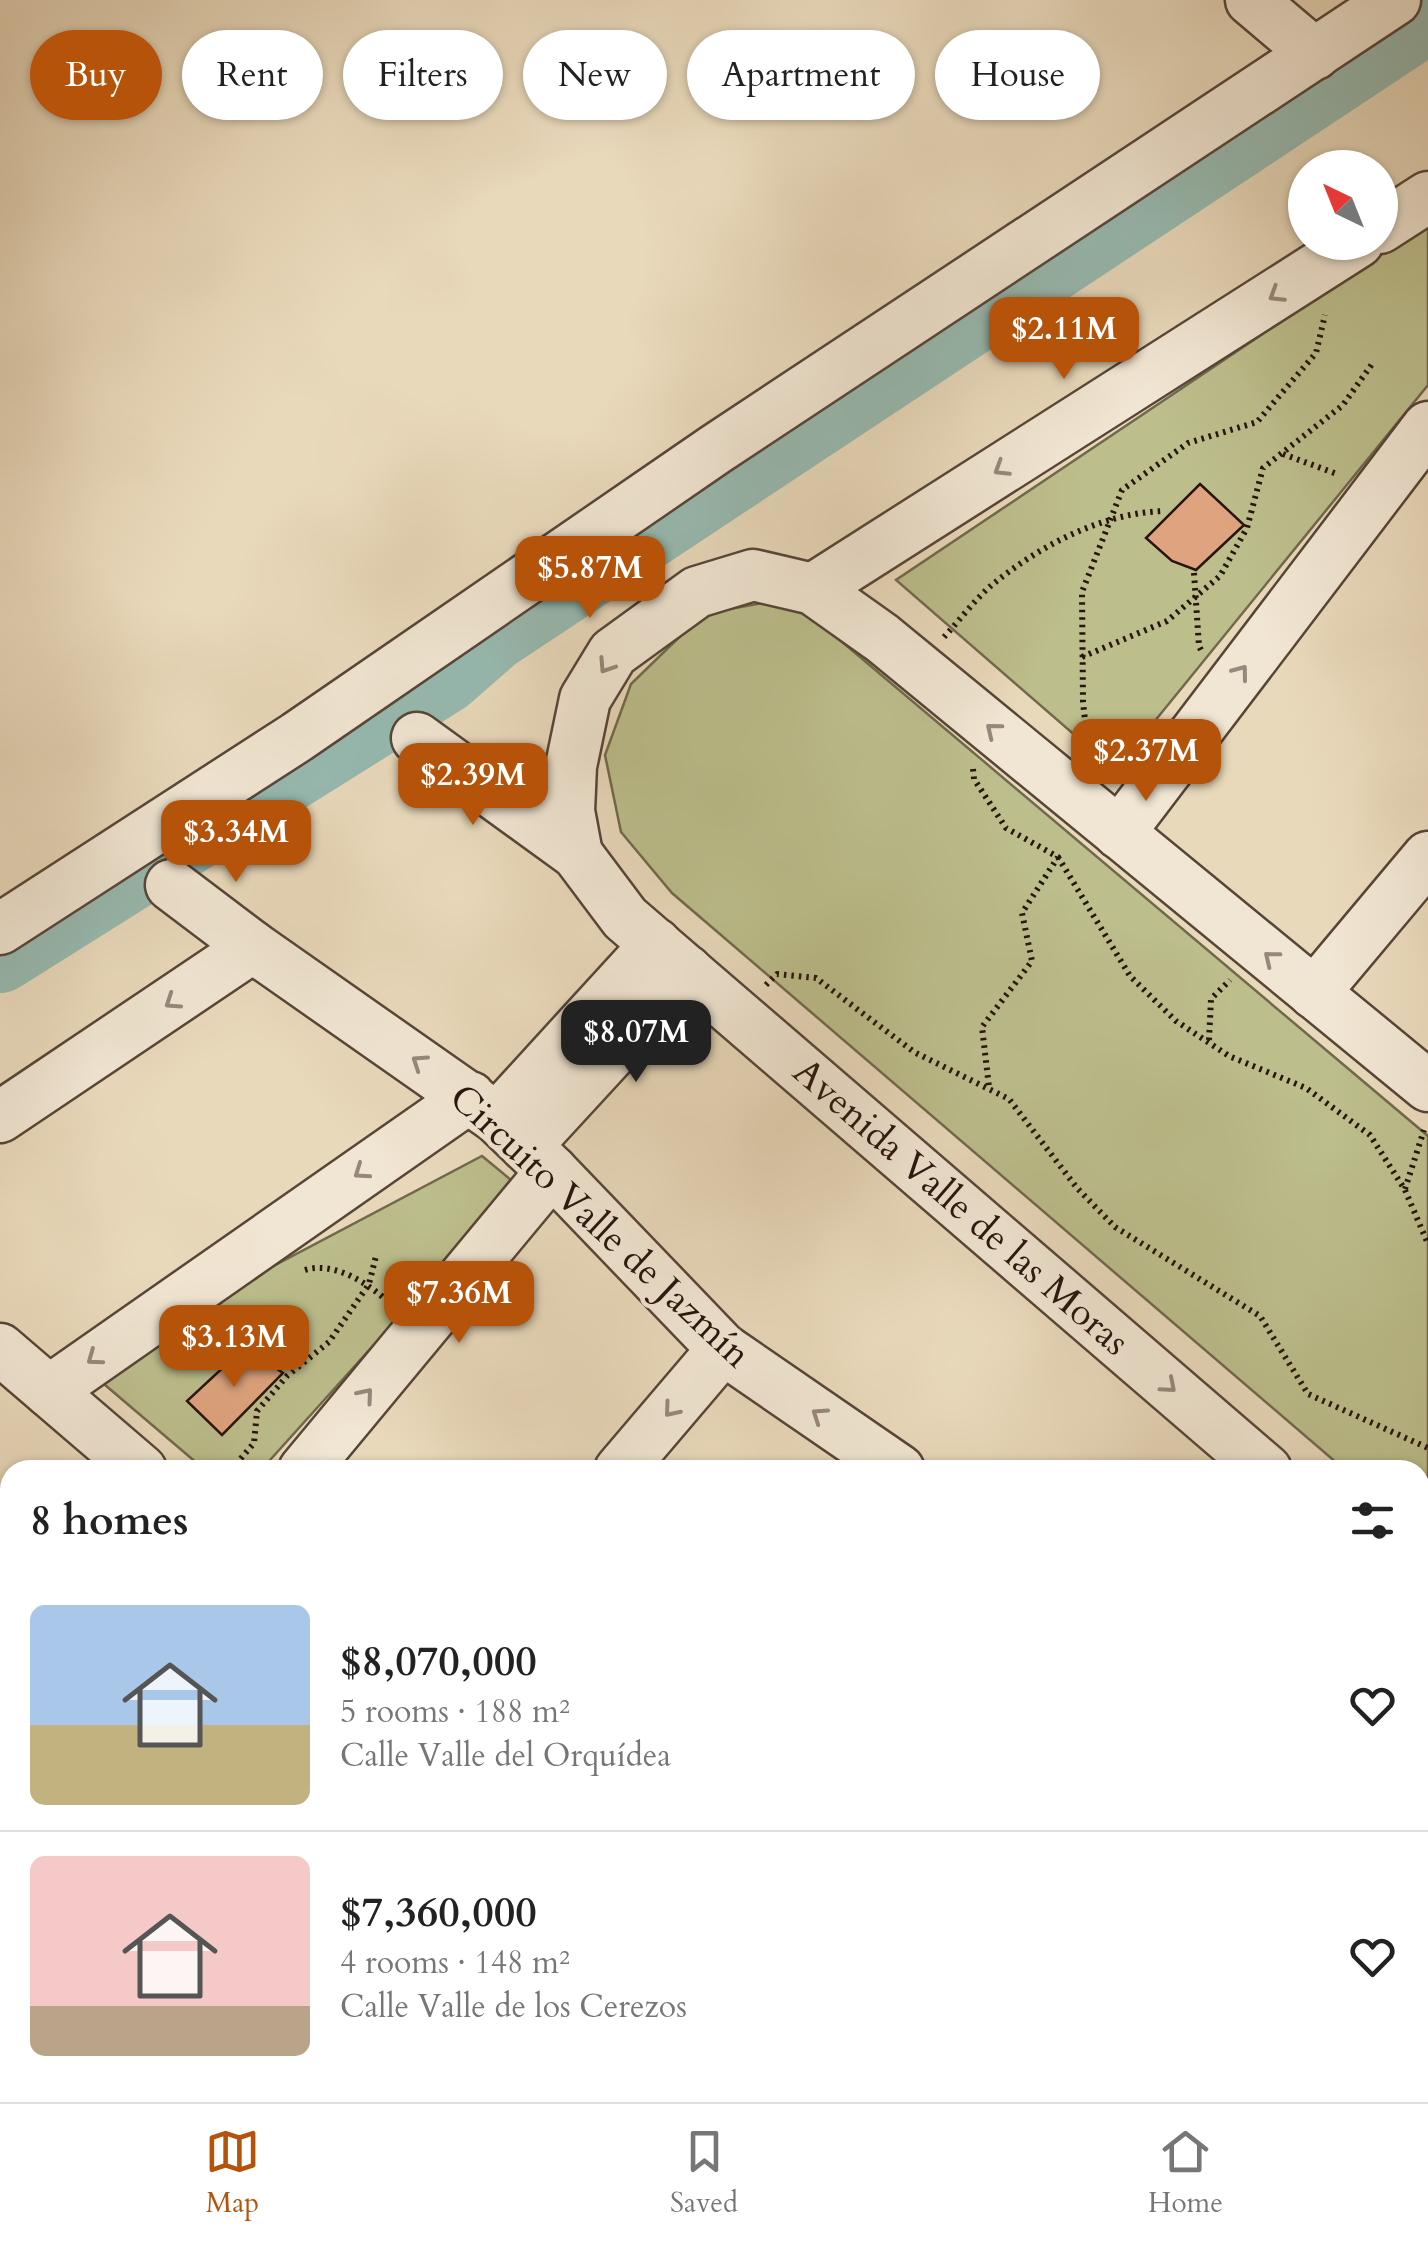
<!DOCTYPE html>
<meta charset="utf-8">
<style>
:root{--surface:#fff;--page:#f6f6f6;--text:#222;--muted:#767676;--line:#e0e0e0;--accent:#b45309}
body{margin:0;font-family:Cardo,serif;background:var(--page);color:var(--text);height:100vh;display:flex;flex-direction:column;font-size:38px;white-space:nowrap}
*{box-sizing:border-box;margin:0}
p{font-size:32px;color:var(--muted)}
.icon{flex:none;width:55px;height:55px;fill:none;stroke:currentColor;stroke-width:2;stroke-linecap:round;stroke-linejoin:round}
.map{position:relative;flex:1;overflow:hidden}
.sheet{position:absolute;left:0px;top:1460px;width:1430px;height:642px;display:flex;flex-direction:column;background:var(--surface);border-radius:30px 30px 0 0;box-shadow:0 2px 8px #0004}
.sheet>*{flex:none}
.top-card{position:absolute;left:30px;top:30px;width:1370px;height:90px;display:flex;gap:20px}
.needle{width:65px;rotate:317deg}
.tools{position:absolute;left:1288px;top:150px;display:grid;gap:20px}
.tools a{display:grid;place-items:center;width:110px;height:110px;border-radius:50%;background:var(--surface);box-shadow:0 2px 8px #0004;font-size:50px}
.price{position:absolute;translate:-50% -85px;padding:0 22px;border-radius:20px;background:var(--accent);color:#fff;font-size:32px;line-height:65px;filter:drop-shadow(0 2px 5px #0008)}
.price::after{content:'';position:absolute;left:50%;top:60px;width:30px;height:22px;margin-left:-15px;background:inherit;clip-path:polygon(0 0,100% 0,50% 100%)}
.price.current{background:#222;color:#fff}
ul{padding:0;list-style:none}
li{display:flex;align-items:center;gap:30px;height:250px;padding:0 30px}
li+li{border-top:2px solid var(--line)}
li span{display:grid;place-items:center;flex:none;width:280px;height:200px;border-radius:15px;color:#555}
li>.icon{margin-inline-start:auto}
span .icon{width:120px;height:120px;fill:#fffc;stroke-width:1}
li b{font-size:42px}
h2{display:flex;justify-content:space-between;align-items:center;height:120px;padding:0 30px;font-size:42px}
.chip{padding:0 35px;border-radius:45px;background:var(--surface);box-shadow:0 2px 8px #0004;font-size:35px;line-height:90px}
.chip.current{background:var(--accent);color:#fff}
.dock{display:flex;justify-content:space-around;align-items:center;height:140px;border-top:2px solid var(--line);background:var(--surface);font-size:28px;color:var(--muted)}
.dock a{display:grid;justify-items:center;gap:5px}
.dock .current{color:var(--accent)}
.map>svg:first-child{display:block}
</style>
<div class="map">
<svg width="1428" height="2102" viewBox="0 0 1428 2102">
<rect width="100%" height="100%" fill="#e9d9bb"/>
<filter id="stains"><feTurbulence type="fractalNoise" baseFrequency=".002" numOctaves="4"/><feColorMatrix values="0 0 0 0 .2 0 0 0 0 .09 0 0 0 0 .02 0 0 0 .5 -.17"/></filter>
<radialGradient id="worn" r=".72"><stop offset=".6" stop-color="#630" stop-opacity="0"/><stop offset="1" stop-color="#630" stop-opacity=".3"/></radialGradient>
<g fill="#bcbe8c" stroke="#71694c" stroke-width="2.5">
<polygon points="1428,223 1428,385 1115,770 896,580"/>
<polygon points="790,598 1428,1136 1428,1544 1420,1537 1420,1470 1345,1470 672,893 621,832 605,755 631,684 703,614"/>
<polygon points="482,1156 511,1180 426,1287 261,1470 205,1470 91,1373 154,1329"/>
</g>
<g fill="none" stroke-linecap="round" stroke-linejoin="round">
<g stroke="#97bab1" stroke-width="72">
<polyline points="0,957 446,677 494,635 1428,17"/>
<polyline points="0,1732 10,1741"/>
<polyline points="425,2092 436,2102"/>
</g>
</g>
<g fill="#dfa47f" stroke="#26140d" stroke-width="2.5">
<polygon points="1200,484 1244,525 1196,570 1172,561 1146,538"/>
<polygon points="245,1347 283,1373 222,1435 187,1401"/>
</g>
<g fill="none" stroke-linecap="round" stroke-linejoin="round">
<defs>
<g id="minor">
<polyline points="1251,0 1315,54"/>
<polyline points="1380,228 1428,197"/>
<polyline points="813,589 1358,242"/>
<polyline points="417,738 577,854 625,918 1266,1470"/>
<polyline points="1119,833 1428,427"/>
<polyline points="577,854 569,811 571,766 585,699 613,653 697,592 753,575 813,589 882,638 1428,1086"/>
<polyline points="171,885 253,947 497,1118 552,1171 723,1349 899,1470"/>
<polyline points="0,929 297,737 716,449 1395,0"/>
<polyline points="1314,993 1428,857"/>
<polyline points="0,1117 253,947"/>
<polyline points="497,1118 656,944"/>
<polyline points="526,1146 687,971"/>
<polyline points="0,1349 141,1470"/>
<polyline points="49,1391 470,1097"/>
<polyline points="304,1470 552,1171"/>
<polyline points="620,1470 723,1349"/>
<polyline points="1420,1605 1428,1612"/>
<polyline points="0,1673 10,1682"/>
<polyline points="0,1791 10,1800"/>
<polyline points="1420,1951 1428,1958"/>
<polyline points="1420,2066 1428,2057"/>
<polyline points="348,2092 359,2102"/>
<polyline points="492,2092 503,2102"/>
<polyline points="870,2092 881,2102"/>
<polyline points="1053,2102 1061,2092"/>
<polyline points="1390,2102 1398,2092"/>
</g>
</defs>
<use href="#minor" stroke="#574538" stroke-width="55"/>
<g stroke="#26140d" stroke-width="6" stroke-dasharray="2.5 5" stroke-linecap="butt">
<polyline points="1283,454 1337,474"/>
<polyline points="1194,573 1199,646 1202,652"/>
<path d="M944 637C960 620 975 599 993 584 1041 545 1102 513 1164 511"/>
<polyline points="1082,657 1167,621 1220,576 1247,528 1263,468 1343,405 1372,364"/>
<polyline points="1088,747 1083,702 1082,592 1122,490 1188,443 1257,422 1316,353 1325,315"/>
<polyline points="973,769 974,779 1006,828 1058,857 1022,913 1032,961 982,1027 989,1087"/>
<polyline points="1058,857 1130,976 1176,1021 1229,1056 1306,1088 1370,1135 1405,1190 1428,1244"/>
<polyline points="766,985 777,974 816,978 914,1052 1009,1099 1077,1188 1115,1227 1260,1316 1308,1394 1428,1448"/>
<polyline points="1209,1040 1211,999 1230,980"/>
<polyline points="1405,1189 1424,1130"/>
<path d="M305 1270C333 1261 368 1283 387 1301"/>
<polyline points="170,1363 193,1364 217,1342 228,1323"/>
<polyline points="231,1470 254,1443 257,1411 287,1376 329,1342 369,1284 376,1256"/>
</g>
<use href="#minor" stroke="#f1e6d3" stroke-width="50"/>
</g>
<defs><path id="oneway-chevron" d="M-2-3.5L2.5 0L-2 3.5" fill="none" stroke-width="1.6" stroke-linecap="round" stroke-linejoin="round" transform="scale(2.5)"/></defs>
<g stroke="#96887a">
<use href="#oneway-chevron" transform="translate(1276 295) rotate(148)"/>
<use href="#oneway-chevron" transform="translate(1001 469) rotate(148)"/>
<use href="#oneway-chevron" transform="translate(606 666) rotate(123)"/>
<use href="#oneway-chevron" transform="translate(1241 672) rotate(-53)"/>
<use href="#oneway-chevron" transform="translate(993 730) rotate(-141)"/>
<use href="#oneway-chevron" transform="translate(1271 958) rotate(-141)"/>
<use href="#oneway-chevron" transform="translate(172 1002) rotate(146)"/>
<use href="#oneway-chevron" transform="translate(419 1062) rotate(-146)"/>
<use href="#oneway-chevron" transform="translate(361 1172) rotate(145)"/>
<use href="#oneway-chevron" transform="translate(94 1358) rotate(144)"/>
<use href="#oneway-chevron" transform="translate(1169 1386) rotate(41)"/>
<use href="#oneway-chevron" transform="translate(366 1395) rotate(-50)"/>
<use href="#oneway-chevron" transform="translate(671 1410) rotate(130)"/>
<use href="#oneway-chevron" transform="translate(819 1415) rotate(-146)"/>
</g>
<g text-anchor="middle" dominant-baseline="central" stroke-width="9" stroke-linejoin="round" paint-order="stroke">
<g font-size="38" fill="#26140d" stroke="#f1e6d3">
<text transform="translate(961 1207) rotate(41)">Avenida Valle de las Moras</text>
<text transform="translate(600 1226) rotate(43)">Circuito Valle de Jazmín</text>
</g>
</g>
<rect width="100%" height="100%" filter="url(#stains)"/>
<rect width="100%" height="100%" fill="url(#worn)"/>
</svg>
<div class="tools">
<a><svg class="needle" viewBox="-14 -14 28 28"><path d="M0-13l5 13h-10z" fill="#e53935"/><path d="M0 13l5-13h-10z" fill="#767676"/></svg></a>
</div>
<b class="price" style="left:1064px;top:382px">$2.11M</b>
<b class="price" style="left:590px;top:621px">$5.87M</b>
<b class="price" style="left:1146px;top:804px">$2.37M</b>
<b class="price" style="left:473px;top:828px">$2.39M</b>
<b class="price" style="left:236px;top:885px">$3.34M</b>
<b class="price current" style="left:636px;top:1085px">$8.07M</b>
<b class="price" style="left:459px;top:1346px">$7.36M</b>
<b class="price" style="left:234px;top:1390px">$3.13M</b>
<div class="top-card">
<a class="chip current">Buy</a>
<a class="chip">Rent</a>
<a class="chip">Filters</a>
<a class="chip">New</a>
<a class="chip">Apartment</a>
<a class="chip">House</a>
</div>
<section class="sheet">
<h2>8 homes<svg class="icon" aria-label="filters" viewBox="0 0 24 24"><path d="M4 7h16M4 17h16"/><circle cx="9" cy="7" r="2"/><circle cx="15" cy="17" r="2"/></svg></h2>
<ul>
<li><span style="background:linear-gradient(#a9c7e8 60%,#c2b280 0)"><svg class="icon" aria-label="home" viewBox="0 0 24 24"><path d="M3 11l9-7 9 7M6 9v11h12V9"/></svg></span><div><b>$8,070,000</b><p>5 rooms · 188 m²</p><p>Calle Valle del Orquídea</p></div><svg class="icon" aria-label="heart" viewBox="0 0 24 24"><path d="M12 20l-8-8c-3-5 5-10 8-4 3-6 11-1 8 4z"/></svg></li>
<li><span style="background:linear-gradient(#f6c9c9 75%,#b9a48a 0)"><svg class="icon" aria-label="home" viewBox="0 0 24 24"><path d="M3 11l9-7 9 7M6 9v11h12V9"/></svg></span><div><b>$7,360,000</b><p>4 rooms · 148 m²</p><p>Calle Valle de los Cerezos</p></div><svg class="icon" aria-label="heart" viewBox="0 0 24 24"><path d="M12 20l-8-8c-3-5 5-10 8-4 3-6 11-1 8 4z"/></svg></li>
</ul>
</section>
</div>
<nav class="dock">
<a class="current"><svg class="icon" aria-label="map" viewBox="0 0 24 24"><path d="M3 6l6-2 6 2 6-2v14l-6 2-6-2-6 2zM9 4v14M15 6v14"/></svg>Map</a>
<a><svg class="icon" aria-label="saved" viewBox="0 0 24 24"><path d="M7 4h10v16l-5-4-5 4z"/></svg>Saved</a>
<a><svg class="icon" aria-label="home" viewBox="0 0 24 24"><path d="M3 11l9-7 9 7M6 9v11h12V9"/></svg>Home</a>
</nav>
